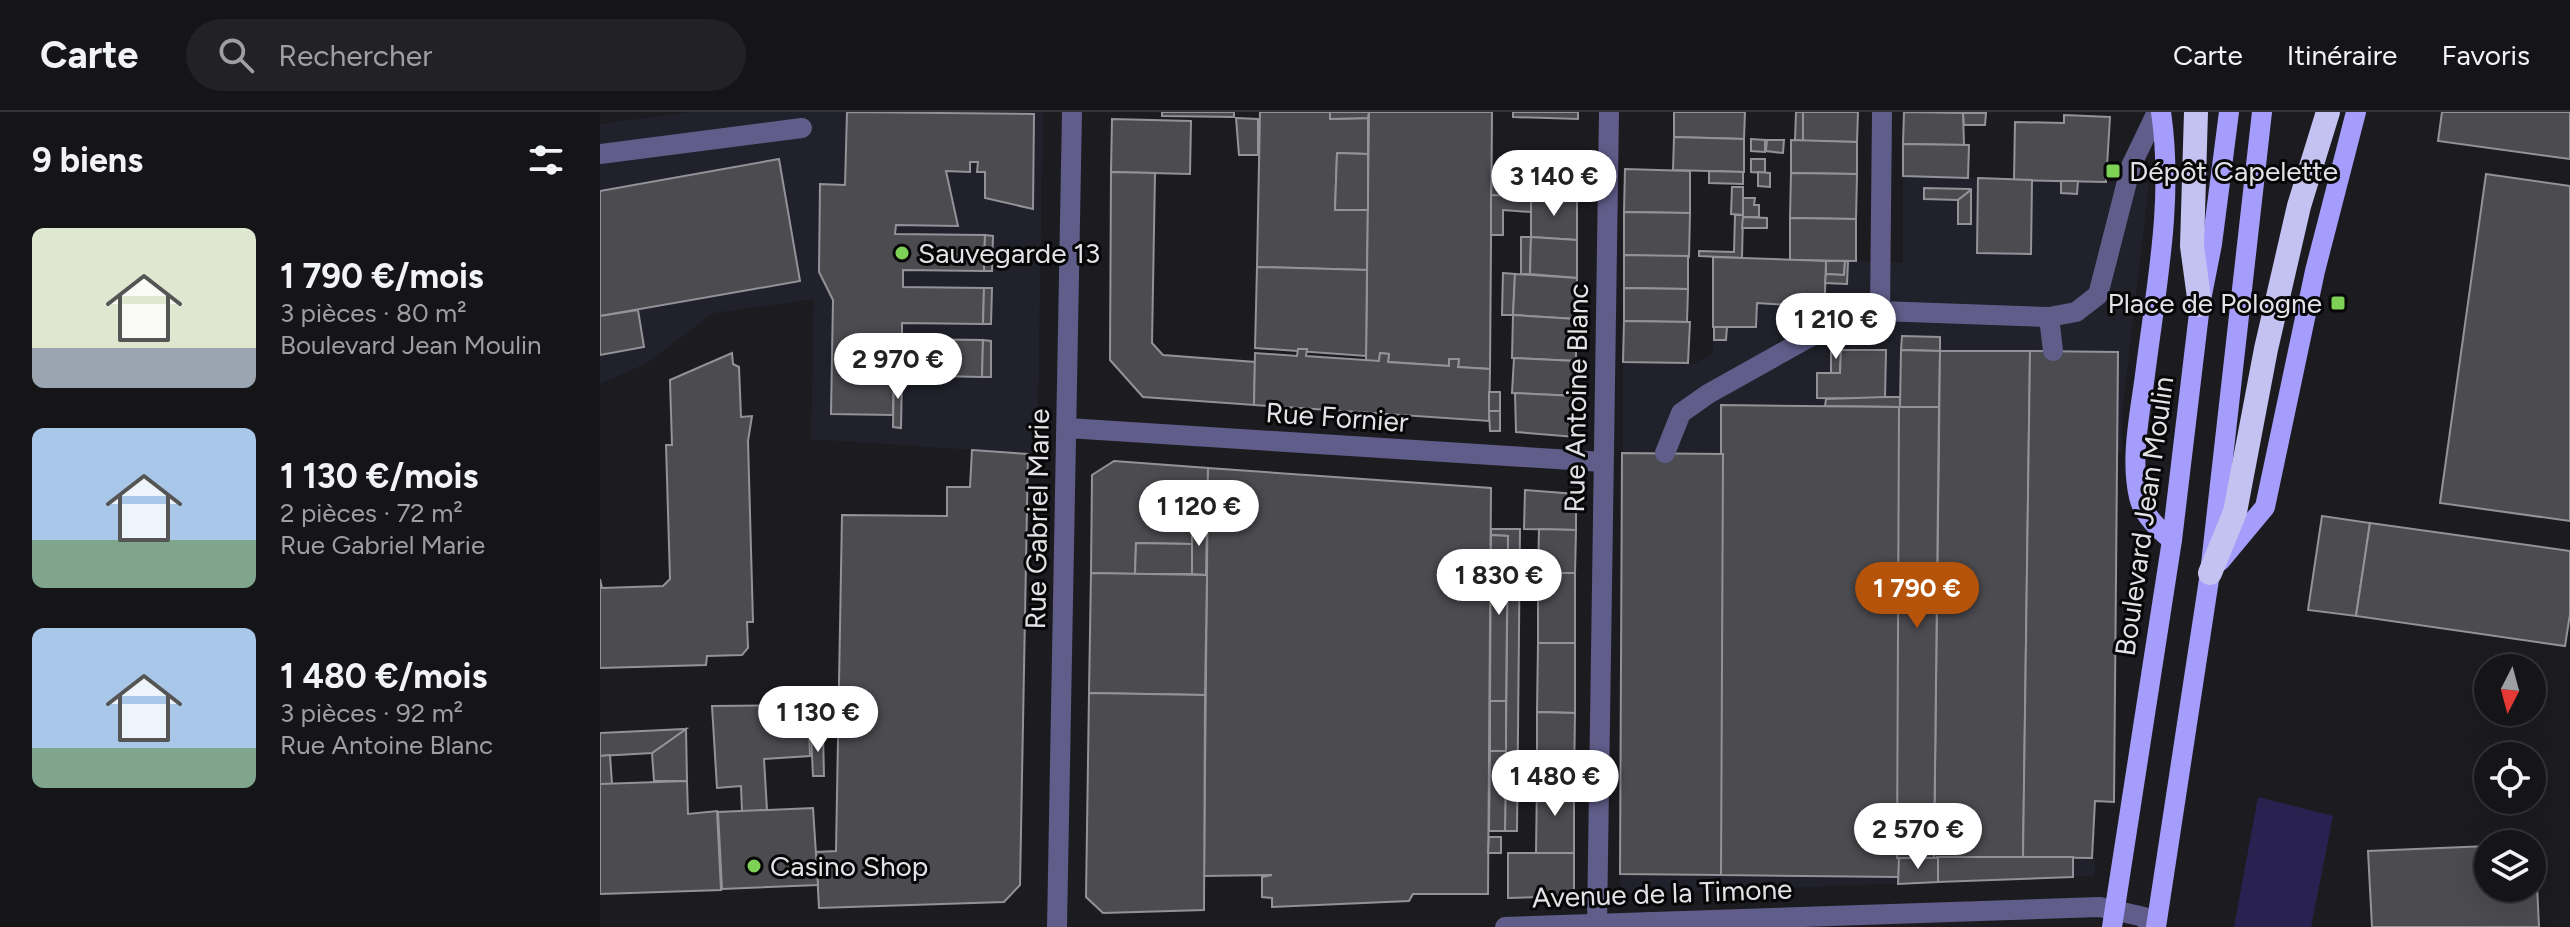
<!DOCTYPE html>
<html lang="fr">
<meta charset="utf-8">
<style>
:root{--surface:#151518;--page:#222225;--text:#f1f3f6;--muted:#9d9fa2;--line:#343437;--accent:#b45309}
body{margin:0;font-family:Figtree,sans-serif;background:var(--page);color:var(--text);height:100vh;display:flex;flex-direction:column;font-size:30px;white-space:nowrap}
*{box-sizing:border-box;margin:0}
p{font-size:26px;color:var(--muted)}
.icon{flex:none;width:44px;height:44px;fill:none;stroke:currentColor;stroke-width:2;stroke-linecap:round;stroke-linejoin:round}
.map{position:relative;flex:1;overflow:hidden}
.details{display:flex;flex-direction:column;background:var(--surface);width:600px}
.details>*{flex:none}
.needle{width:52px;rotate:186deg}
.buttons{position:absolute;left:1874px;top:542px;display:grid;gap:16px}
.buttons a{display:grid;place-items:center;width:72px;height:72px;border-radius:50%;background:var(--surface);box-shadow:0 8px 32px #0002,0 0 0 2px var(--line);font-size:40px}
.price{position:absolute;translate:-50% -68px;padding:0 18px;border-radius:28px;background:#fff;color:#222;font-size:26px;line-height:52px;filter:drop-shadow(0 2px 4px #0008)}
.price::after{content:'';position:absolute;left:50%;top:48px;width:24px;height:18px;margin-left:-12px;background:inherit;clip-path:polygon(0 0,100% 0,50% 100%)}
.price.current{background:var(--accent);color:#fff}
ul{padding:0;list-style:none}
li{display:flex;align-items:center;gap:24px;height:200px;padding:0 32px}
li span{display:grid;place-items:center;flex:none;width:224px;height:160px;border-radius:12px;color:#555}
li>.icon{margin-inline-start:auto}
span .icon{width:96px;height:96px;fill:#fffc;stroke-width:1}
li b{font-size:34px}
h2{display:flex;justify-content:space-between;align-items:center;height:96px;padding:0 32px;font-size:34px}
header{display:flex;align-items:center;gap:48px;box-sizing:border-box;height:112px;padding:0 40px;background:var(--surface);border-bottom:2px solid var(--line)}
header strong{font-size:38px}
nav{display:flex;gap:44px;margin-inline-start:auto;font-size:28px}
.search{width:560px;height:72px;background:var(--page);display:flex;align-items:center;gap:20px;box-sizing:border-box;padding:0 28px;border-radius:44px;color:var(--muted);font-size:30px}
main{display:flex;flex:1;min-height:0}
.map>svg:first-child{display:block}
</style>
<header>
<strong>Carte</strong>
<div class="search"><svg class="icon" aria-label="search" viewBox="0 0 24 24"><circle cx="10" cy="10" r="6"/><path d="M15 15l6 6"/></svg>Rechercher</div>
<nav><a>Carte</a><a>Itinéraire</a><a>Favoris</a></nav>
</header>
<main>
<section class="details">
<h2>9 biens<svg class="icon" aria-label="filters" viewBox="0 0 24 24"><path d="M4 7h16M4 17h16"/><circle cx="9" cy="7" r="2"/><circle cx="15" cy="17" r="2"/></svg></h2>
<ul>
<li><span style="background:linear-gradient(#dfe7d0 75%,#9aa5b1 0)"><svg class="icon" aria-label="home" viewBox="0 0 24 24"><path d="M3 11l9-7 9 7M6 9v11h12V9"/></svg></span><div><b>1 790 €/mois</b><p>3 pièces · 80 m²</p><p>Boulevard Jean Moulin</p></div></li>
<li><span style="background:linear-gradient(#a9c7e8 70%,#7fa58c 0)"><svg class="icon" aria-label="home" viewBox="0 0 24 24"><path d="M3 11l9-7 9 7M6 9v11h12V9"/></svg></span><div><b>1 130 €/mois</b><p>2 pièces · 72 m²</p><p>Rue Gabriel Marie</p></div></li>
<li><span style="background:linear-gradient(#a9c7e8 75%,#7fa58c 0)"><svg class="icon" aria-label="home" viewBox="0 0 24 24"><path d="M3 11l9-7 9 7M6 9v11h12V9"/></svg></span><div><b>1 480 €/mois</b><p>3 pièces · 92 m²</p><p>Rue Antoine Blanc</p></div></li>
</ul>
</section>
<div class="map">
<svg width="1970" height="815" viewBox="0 0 1970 815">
<rect width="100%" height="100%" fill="#1c1c20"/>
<g fill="#21212b">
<polygon points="91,0 443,0 437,342 211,327 214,187 113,201 47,251 0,272 0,12"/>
<polygon points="1303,64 1549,71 1522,301 1522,339 1517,339 1492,745 1495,746 1494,764 1020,782 1023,250 1096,252 1113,241 1113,145 1303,151"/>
</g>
<polygon fill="#292250" points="1658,685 1733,704 1711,815 1634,815"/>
<g fill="#4b4b50" stroke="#929298" stroke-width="2">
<polygon points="247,0 434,2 433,97 385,86 385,60 377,60 378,50 370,50 370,60 346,59 358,114 296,113 295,122 385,123 384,159 303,158 303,175 384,176 383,212 302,211 302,227 383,228 382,265 294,263 293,303 231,302 233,188 219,160 220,72 245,73"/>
<polygon points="562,0 634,0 634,5 562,4"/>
<polygon points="660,0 730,0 730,7 768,6 768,42 737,41 735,98 768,98 767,158 657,155"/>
<polygon points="730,0 769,0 768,6 730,7"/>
<polygon points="769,0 892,0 890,257 858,255 859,247 849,247 849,254 788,250 789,242 780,241 779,249 766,249"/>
<polygon points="913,0 978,0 978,7 913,5"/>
<polygon points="1074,0 1145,0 1144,27 1074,25"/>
<polygon points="1196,0 1203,0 1203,29 1195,28"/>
<polygon points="1203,0 1258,0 1257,30 1203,29"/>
<polygon points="1304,0 1363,1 1364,33 1303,32"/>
<polygon points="1842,0 1970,0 1970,47 1838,29"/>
<polygon points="1363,1 1386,1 1385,13 1364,13"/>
<polygon points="1464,3 1510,5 1506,70 1414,68 1415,10 1464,11"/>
<polygon points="636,6 658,7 658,43 639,43"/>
<polygon points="512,7 591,9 590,62 511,60"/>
<polygon points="1074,25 1144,27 1144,60 1073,58"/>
<polygon points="1151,27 1165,28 1165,40 1151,39"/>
<polygon points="1167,28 1184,28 1183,41 1166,39"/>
<polygon points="1191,28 1257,30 1257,62 1191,61"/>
<polygon points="1303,32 1369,33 1368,66 1303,64"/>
<polygon points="942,40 978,42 978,52 942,49"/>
<polygon points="737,41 768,42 768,98 735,98"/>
<polygon points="179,47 200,169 0,204 0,79"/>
<polygon points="1151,47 1165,47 1165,61 1151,60"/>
<polygon points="931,49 978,52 977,88 931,85"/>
<polygon points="1025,57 1090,59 1090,101 1024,100"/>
<polygon points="1109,59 1143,60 1143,72 1109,71"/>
<polygon points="511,60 555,61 552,231 563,243 655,250 654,293 543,285 510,248"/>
<polygon points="1158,60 1170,61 1170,75 1158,74"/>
<polygon points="1191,61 1257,62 1256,107 1190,106"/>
<polygon points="1886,62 1970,74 1970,409 1840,391"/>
<polygon points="1378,66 1432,68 1431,142 1377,141"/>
<polygon points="892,67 911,68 910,84 891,83"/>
<polygon points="1461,69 1478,69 1477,82 1461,81"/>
<polygon points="1132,75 1143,75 1143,103 1131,102"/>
<polygon points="1324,76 1370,77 1371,78 1358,88 1324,87"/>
<polygon points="1371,78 1371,112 1358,112 1358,88"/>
<polygon points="891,83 931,85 931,100 903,98 903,123 891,123"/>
<polygon points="931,85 977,88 977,128 931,125"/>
<polygon points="1143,86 1155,86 1154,93 1159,93 1159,105 1143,105"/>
<polygon points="1024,100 1090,101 1089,145 1024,143"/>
<polygon points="1135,103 1143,103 1142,146 1099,144 1099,139 1134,140"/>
<polygon points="1143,105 1167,106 1167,116 1142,116"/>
<polygon points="1190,106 1256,107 1256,149 1190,148"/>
<polygon points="385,123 393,124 392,159 384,159"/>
<polygon points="921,125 931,125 930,162 921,162"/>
<polygon points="931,125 977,128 977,166 930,162"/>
<polygon points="1024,143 1088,144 1088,177 1024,176"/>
<polygon points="1113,145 1226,149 1225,181 1205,194 1157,191 1156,215 1113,215"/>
<polygon points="1226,149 1245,149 1244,163 1226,162"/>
<polygon points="1245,149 1248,150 1247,172 1225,171 1226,162 1244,163"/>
<polygon points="657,155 767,158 766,244 655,236"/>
<polygon points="903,161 915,162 913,203 902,203"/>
<polygon points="915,162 977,166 976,207 913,203"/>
<polygon points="384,176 392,176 391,212 383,212"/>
<polygon points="1024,176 1088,177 1087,210 1024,209"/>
<polygon points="38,198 44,235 0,243 0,204"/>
<polygon points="913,203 976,207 976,249 912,246"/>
<polygon points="1024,209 1090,210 1088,251 1023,250"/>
<polygon points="1114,215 1127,215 1126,228 1114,228"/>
<polygon points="1302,224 1340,225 1340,239 1301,238"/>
<polygon points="383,228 391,229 391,265 382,265"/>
<polygon points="698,237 707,237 706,244 779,249 780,241 789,242 788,250 849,254 849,247 859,247 858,255 890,257 889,309 654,293 655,241 697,244"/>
<polygon points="1231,237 1241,238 1240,261 1231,261"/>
<polygon points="1241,238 1286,238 1285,287 1217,286 1217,261 1240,261"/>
<polygon points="1301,238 1340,239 1339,295 1300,295"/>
<polygon points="1340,239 1430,239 1423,745 1334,746"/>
<polygon points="1430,239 1518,240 1514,690 1495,689 1492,746 1423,745"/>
<polygon points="132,241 133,252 139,255 141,305 152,304 148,329 153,510 147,510 148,536 142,543 107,544 106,553 0,556 0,467 2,476 63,474 70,467 66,333 72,333 70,268"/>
<polygon points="914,246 976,249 975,284 912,281"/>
<polygon points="294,263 302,263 301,316 293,315"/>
<rect x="889" y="280" width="11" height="19"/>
<polygon points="915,281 975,284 975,325 916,320"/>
<polygon points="1285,285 1300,285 1300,295 1225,294 1226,287"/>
<polygon points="1121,293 1299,295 1299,765 1121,763"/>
<polygon points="1299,295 1339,295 1334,746 1297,746"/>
<polygon points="889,299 900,299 900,319 890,319"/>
<polygon points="372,338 428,342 420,773 404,790 219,796 216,740 236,739 242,403 347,404 347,375 370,375"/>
<polygon points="1022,341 1123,342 1121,763 1020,762"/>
<polygon points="514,349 608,356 607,410 592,411 592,432 536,431 535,462 491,461 492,363"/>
<polygon points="608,356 891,376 888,782 813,782 809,789 672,795 672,786 662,785 662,765 672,763 604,764"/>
<polygon points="925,378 976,382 976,418 924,417"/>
<polygon points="1722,404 1770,411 1756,504 1708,498"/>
<polygon points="607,410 606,463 592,462 592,411"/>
<polygon points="1770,411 1970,439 1970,502 1965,534 1756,504"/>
<polygon points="891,417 920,417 917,719 905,719 908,424 891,423"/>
<polygon points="939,417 976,418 975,461 938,461"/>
<polygon points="891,423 908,424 906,589 890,589"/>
<polygon points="536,431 592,432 592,462 535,462"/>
<polygon points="491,461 607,463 605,583 489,581"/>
<rect x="938" y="461" width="37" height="70"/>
<polygon points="938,531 975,531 975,601 937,600"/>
<polygon points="489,581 605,583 604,798 503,801 486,785"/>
<rect x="890" y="589" width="16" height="50"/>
<polygon points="208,593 210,644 164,647 167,698 142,700 141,674 117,676 112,594"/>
<polygon points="937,600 975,601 974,671 937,670"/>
<polygon points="86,617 87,669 54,669 52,641"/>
<polygon points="86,617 52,641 0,644 0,621"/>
<polygon points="223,621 224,664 213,664 211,622"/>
<polygon points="890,639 906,639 905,719 889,719"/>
<polygon points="10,643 12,672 0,672 0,644"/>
<polygon points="87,669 88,702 117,699 121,778 0,782 0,672"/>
<polygon points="937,670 974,671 974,741 936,741"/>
<polygon points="213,696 218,773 122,777 118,700"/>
<polygon points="889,725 901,725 901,741 888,741"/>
<polygon points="1935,731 1939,815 1772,815 1768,739 1888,734 1888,776 1932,776 1932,732 1924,732"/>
<polygon points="908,741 974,741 974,784 908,786"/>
<polygon points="1337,745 1473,745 1473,765 1338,770"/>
<polygon points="1299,746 1338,746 1338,770 1298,772"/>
</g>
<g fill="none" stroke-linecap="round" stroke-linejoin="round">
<g stroke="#605d8a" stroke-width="20">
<polyline points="0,42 202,16"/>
<polyline points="1280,199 1282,0"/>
<polyline points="1449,205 1453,239"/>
<polyline points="467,316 1003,350"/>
<polyline points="1065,341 1081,301 1108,282 1244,206 1280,199 1449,205 1476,200 1498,183 1531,54 1557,0"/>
<polyline points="997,812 1009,0"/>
<polyline points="457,815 472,0"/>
<polyline points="905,815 1500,795 1544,805 1550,815"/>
</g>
<g stroke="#a59dfb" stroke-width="20">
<path d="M1561 0C1574 88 1556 175 1545 263 1540 302 1530 346 1539 385 1543 403 1558 417 1572 428"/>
<polyline points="1620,449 1665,395 1715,159 1756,0"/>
<polyline points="1512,815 1572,428 1600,193 1612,132 1629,0"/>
<polyline points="1556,815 1610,461 1662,0"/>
</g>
<g stroke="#c4c2f0" stroke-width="24">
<polyline points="1596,0 1592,134 1600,193"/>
<polyline points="1610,461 1635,400 1666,237 1699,94 1728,0"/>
</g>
</g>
<g fill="#7dd154" stroke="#070708" stroke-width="3">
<rect x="1505" y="51" width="16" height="16" rx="4"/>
<circle cx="302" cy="141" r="8"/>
<rect x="1730" y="183" width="16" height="16" rx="4"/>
<circle cx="154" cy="754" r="8"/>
</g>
<g text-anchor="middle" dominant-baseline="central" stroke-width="6" stroke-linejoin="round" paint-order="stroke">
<g font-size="28" fill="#e3e3e7" stroke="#070708" text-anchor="start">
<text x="1529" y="59">Dépôt Capelette</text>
<text x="318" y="141">Sauvegarde 13</text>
<text x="1722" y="191" text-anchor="end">Place de Pologne</text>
<text x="170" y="754">Casino Shop</text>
</g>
<g font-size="28" fill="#e3e3e7" stroke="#070708">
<text transform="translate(976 286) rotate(-89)">Rue Antoine Blanc</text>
<text transform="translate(737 305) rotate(4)">Rue Fornier</text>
<text transform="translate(1544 404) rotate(-82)">Boulevard Jean Moulin</text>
<text transform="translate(437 407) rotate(-89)">Rue Gabriel Marie</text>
<text transform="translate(1062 781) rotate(-2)">Avenue de la Timone</text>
</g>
</g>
</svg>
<div class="buttons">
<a><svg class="needle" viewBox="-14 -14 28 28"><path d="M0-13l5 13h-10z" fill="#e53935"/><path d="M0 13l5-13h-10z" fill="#9d9fa2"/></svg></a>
<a><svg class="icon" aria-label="locate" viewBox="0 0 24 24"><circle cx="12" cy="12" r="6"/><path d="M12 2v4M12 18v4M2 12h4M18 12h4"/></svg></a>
<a><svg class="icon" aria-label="layers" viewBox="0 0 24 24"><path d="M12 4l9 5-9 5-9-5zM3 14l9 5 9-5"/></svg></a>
</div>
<b class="price" style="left:954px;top:106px">3 140 €</b>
<b class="price" style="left:1236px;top:249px">1 210 €</b>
<b class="price" style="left:298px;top:289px">2 970 €</b>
<b class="price" style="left:599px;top:436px">1 120 €</b>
<b class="price" style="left:899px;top:505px">1 830 €</b>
<b class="price current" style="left:1317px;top:518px">1 790 €</b>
<b class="price" style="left:218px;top:642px">1 130 €</b>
<b class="price" style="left:955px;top:706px">1 480 €</b>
<b class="price" style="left:1318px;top:759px">2 570 €</b>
</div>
</main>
